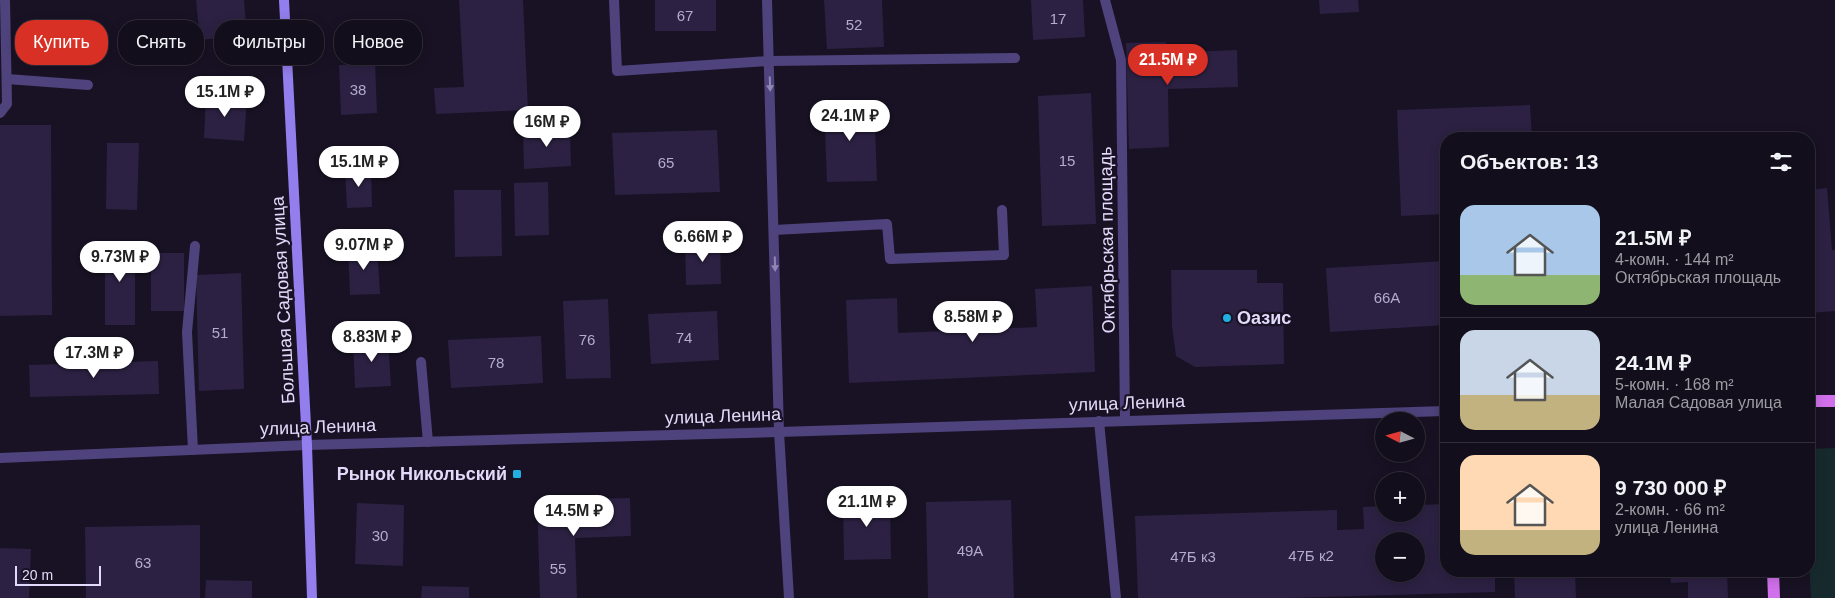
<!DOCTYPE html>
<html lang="ru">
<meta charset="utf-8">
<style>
:root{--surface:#120e1b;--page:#1b1724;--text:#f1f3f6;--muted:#9c9ca3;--line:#312e3a;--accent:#d93025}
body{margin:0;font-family:Helvetica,sans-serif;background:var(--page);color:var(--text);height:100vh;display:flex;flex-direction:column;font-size:19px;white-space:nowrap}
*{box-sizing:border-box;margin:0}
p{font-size:16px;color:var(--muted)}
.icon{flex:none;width:28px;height:28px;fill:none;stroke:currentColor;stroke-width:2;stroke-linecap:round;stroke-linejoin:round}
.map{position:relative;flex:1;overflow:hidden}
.drawer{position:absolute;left:1440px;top:132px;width:375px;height:445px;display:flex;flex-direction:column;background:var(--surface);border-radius:20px;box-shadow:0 2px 12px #0003,0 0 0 1px var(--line)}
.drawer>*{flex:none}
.banner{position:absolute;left:15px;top:20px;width:475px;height:45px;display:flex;gap:10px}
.needle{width:32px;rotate:276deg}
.controls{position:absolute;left:1375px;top:412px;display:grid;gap:10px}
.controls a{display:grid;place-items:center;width:50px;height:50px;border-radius:50%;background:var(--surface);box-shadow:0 2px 12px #0003,0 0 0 1px var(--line);font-size:25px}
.scale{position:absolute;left:15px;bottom:12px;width:86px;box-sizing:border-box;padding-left:5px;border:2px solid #e2dafa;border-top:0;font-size:14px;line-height:18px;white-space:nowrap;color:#e2dafa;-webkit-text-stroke:4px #181224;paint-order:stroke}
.price{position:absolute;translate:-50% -42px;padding:0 11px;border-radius:18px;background:#fff;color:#222;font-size:16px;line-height:32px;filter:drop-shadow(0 1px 2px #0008)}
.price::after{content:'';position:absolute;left:50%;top:30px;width:15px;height:11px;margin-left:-8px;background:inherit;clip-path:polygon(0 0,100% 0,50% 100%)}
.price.on{background:var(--accent);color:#fff}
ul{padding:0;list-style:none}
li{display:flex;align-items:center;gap:15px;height:125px;padding:0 20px}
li+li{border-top:1px solid var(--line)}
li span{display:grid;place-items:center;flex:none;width:140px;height:100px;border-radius:15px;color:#555}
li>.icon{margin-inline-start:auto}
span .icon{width:60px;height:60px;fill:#fffc;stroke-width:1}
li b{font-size:21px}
h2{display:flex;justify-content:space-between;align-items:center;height:60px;padding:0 20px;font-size:21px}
.pill{padding:0 18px;border-radius:20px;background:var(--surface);box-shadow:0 2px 12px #0003,0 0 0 1px var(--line);font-size:18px;line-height:45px}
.pill.on{background:var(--accent);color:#fff}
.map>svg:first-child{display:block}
</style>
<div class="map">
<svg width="1835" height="598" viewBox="0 0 1835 598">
<rect width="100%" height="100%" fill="#181224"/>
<polygon fill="#162a2d" points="1835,448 1835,598 1811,598 1809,561 1809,449"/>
<g fill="#2c2142" fill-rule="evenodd">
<polygon points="196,0 244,0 247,35 200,40"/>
<polygon points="459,0 523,0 528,110 436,114 434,88 464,87"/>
<rect x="655" y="0" width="61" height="31"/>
<polygon points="824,0 882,0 884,47 827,49"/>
<polygon points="1031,0 1083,0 1085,37 1033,40"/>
<polygon points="1319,0 1358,0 1359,12 1320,14"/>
<polygon points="1166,42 1166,53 1237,50 1238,87 1168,89 1169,147 1129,149 1126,43"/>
<polygon points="375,63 377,113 341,115 339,65"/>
<polygon points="1091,93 1096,224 1042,226 1038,96"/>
<polygon points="206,95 247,98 244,141 204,138"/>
<polygon points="874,101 877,181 827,182 824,102"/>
<polygon points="1530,105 1532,139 1446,139 1446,214 1401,216 1397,110"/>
<polygon points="0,125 51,125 52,315 0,316"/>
<polygon points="570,128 571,166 524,169 523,131"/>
<polygon points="717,130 720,192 615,195 612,133"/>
<polygon points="107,143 139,143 137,210 106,209"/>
<polygon points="371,168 372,207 347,208 345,169"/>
<polygon points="548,182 549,235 515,236 514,183"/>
<polygon points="1827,188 1832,250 1835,250 1835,311 1809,313 1809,190"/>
<polygon points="454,190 501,190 502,256 455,257"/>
<rect x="105" y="241" width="30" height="84"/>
<polygon points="720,241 721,284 686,285 685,242"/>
<polygon points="377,246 380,294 350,295 348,247"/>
<rect x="151" y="253" width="33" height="58"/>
<polygon points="1446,261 1446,325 1330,332 1326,268"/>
<polygon points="1171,270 1257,270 1257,283 1283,283 1284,364 1195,367 1176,356 1172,326"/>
<polygon points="241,273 244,389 199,391 196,275"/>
<polygon points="1092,286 1095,372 849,383 846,300 897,298 898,333 1037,327 1035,289"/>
<polygon points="608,299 611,378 566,379 563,301"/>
<polygon points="717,311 719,360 651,364 648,314"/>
<polygon points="541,336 543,383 451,388 448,340"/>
<polygon points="388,338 391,386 355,388 353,340"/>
<polygon points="158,361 159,394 30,397 29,365"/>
<polygon points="890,497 891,559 844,560 843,498"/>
<polygon points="630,498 631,536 575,538 577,598 540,598 537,500"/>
<polygon points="1011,500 1014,598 928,598 926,502"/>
<polygon points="357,503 404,505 403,566 355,564"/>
<path d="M1446 504V571H1495V592L1288 598H1138L1135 516 1337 510V530L1364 529 1363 507 1384 506V514H1416V505ZM1384 541H1416V574H1384Z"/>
<polygon points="200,525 200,598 86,598 85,527"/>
<polygon points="0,548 31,549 29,598 0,598"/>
<polygon points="1514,571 1575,571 1576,598 1515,598"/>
<polygon points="1670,571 1727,571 1728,598 1688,598 1688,582 1671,583"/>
<polygon points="206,580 252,581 252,598 205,598"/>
<polygon points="422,586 469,587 469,598 421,598"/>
</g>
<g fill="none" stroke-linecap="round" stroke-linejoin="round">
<g stroke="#4e437c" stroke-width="10">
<polyline points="614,0 617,71 769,61 1015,58"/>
<polyline points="7,79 88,85"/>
<polyline points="0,113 7,104 5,0"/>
<polyline points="774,230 887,224 890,259 1004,255 1002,210"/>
<polyline points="421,362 428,442"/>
<polyline points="1099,421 1116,598"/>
<polyline points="193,450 187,332 195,246"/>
</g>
<g stroke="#4e437c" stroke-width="10">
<polyline points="1105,0 1121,60 1125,421"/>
<polyline points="0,458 307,445"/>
</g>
<g stroke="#4e437c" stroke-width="10">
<polyline points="767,0 779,432 789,598"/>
<polyline points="307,445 779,432 1446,411"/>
</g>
<polyline stroke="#927eed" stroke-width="10" points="284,0 307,445 312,598"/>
<g stroke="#d070eb" stroke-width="12">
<polyline points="1809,401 1835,401"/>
<polyline points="1773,571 1774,598"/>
</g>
</g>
<defs><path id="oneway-solid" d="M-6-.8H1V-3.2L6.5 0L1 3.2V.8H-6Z" transform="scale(1.25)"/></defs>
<g fill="#9187b5">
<use href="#oneway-solid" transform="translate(770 84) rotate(88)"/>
<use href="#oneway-solid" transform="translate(775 264) rotate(88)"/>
</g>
<g fill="#20afe0" stroke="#181224" stroke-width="2">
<circle cx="1227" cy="318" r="5"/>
<rect x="512" y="469" width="10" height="10" rx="2.5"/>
</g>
<g text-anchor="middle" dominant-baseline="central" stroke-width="4.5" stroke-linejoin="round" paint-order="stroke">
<g font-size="15" fill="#b4accc">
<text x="685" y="15">67</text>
<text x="1058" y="18">17</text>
<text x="854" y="24">52</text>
<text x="358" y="89">38</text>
<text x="1067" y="160">15</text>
<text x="666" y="162">65</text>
<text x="1387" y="297">66А</text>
<text x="220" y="332">51</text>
<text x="684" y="337">74</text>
<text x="587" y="339">76</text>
<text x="496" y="362">78</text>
<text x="380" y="535">30</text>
<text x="970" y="550">49А</text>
<text x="1311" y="555">47Б к2</text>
<text x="1193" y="556">47Б к3</text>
<text x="143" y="562">63</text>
<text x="558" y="568">55</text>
</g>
<g font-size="18" fill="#e2dafa" stroke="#181224">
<text transform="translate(1107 240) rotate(-91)">Октябрьская площадь</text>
<text transform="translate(283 300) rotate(-93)">Большая Садовая улица</text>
<text transform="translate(1127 403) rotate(-2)">улица Ленина</text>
<text transform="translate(723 416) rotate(-2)">улица Ленина</text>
<text transform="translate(318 427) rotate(-2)">улица Ленина</text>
</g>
<g font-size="18" font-weight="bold" fill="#e2dafa" stroke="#181224" text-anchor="start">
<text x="1237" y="318">Оазис</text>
<text x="507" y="474" text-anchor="end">Рынок Никольский</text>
</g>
</g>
</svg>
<div class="controls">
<a><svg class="needle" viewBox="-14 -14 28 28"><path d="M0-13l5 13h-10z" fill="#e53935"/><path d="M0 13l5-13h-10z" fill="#9c9ca3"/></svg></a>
<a>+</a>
<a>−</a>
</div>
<div class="scale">20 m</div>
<b class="price on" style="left:1168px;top:86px">21.5M ₽</b>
<b class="price" style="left:225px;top:118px">15.1M ₽</b>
<b class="price" style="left:850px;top:142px">24.1M ₽</b>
<b class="price" style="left:547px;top:148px">16M ₽</b>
<b class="price" style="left:359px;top:188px">15.1M ₽</b>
<b class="price" style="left:703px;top:263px">6.66M ₽</b>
<b class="price" style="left:364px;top:271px">9.07M ₽</b>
<b class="price" style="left:120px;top:283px">9.73M ₽</b>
<b class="price" style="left:973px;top:343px">8.58M ₽</b>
<b class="price" style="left:372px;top:363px">8.83M ₽</b>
<b class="price" style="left:94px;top:379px">17.3M ₽</b>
<b class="price" style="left:867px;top:528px">21.1M ₽</b>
<b class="price" style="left:574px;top:537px">14.5M ₽</b>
<div class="banner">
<a class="pill on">Купить</a>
<a class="pill">Снять</a>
<a class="pill">Фильтры</a>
<a class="pill">Новое</a>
</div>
<section class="drawer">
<h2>Объектов: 13<svg class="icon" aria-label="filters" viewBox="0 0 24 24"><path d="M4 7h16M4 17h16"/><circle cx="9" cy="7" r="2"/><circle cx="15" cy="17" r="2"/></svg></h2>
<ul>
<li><span style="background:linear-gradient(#a9c7e8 70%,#8fb573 0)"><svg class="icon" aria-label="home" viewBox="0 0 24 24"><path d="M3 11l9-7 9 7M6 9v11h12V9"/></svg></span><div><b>21.5M ₽</b><p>4-комн. · 144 m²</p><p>Октябрьская площадь</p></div></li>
<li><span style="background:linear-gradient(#c9d6e8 65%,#c2b280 0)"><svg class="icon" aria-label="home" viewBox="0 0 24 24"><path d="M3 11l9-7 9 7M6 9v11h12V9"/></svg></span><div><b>24.1M ₽</b><p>5-комн. · 168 m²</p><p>Малая Садовая улица</p></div></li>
<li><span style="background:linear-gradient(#ffd9b3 75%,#c2b280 0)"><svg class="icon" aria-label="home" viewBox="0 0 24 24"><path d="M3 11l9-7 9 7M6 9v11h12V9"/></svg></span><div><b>9 730 000 ₽</b><p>2-комн. · 66 m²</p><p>улица Ленина</p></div></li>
</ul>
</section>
</div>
